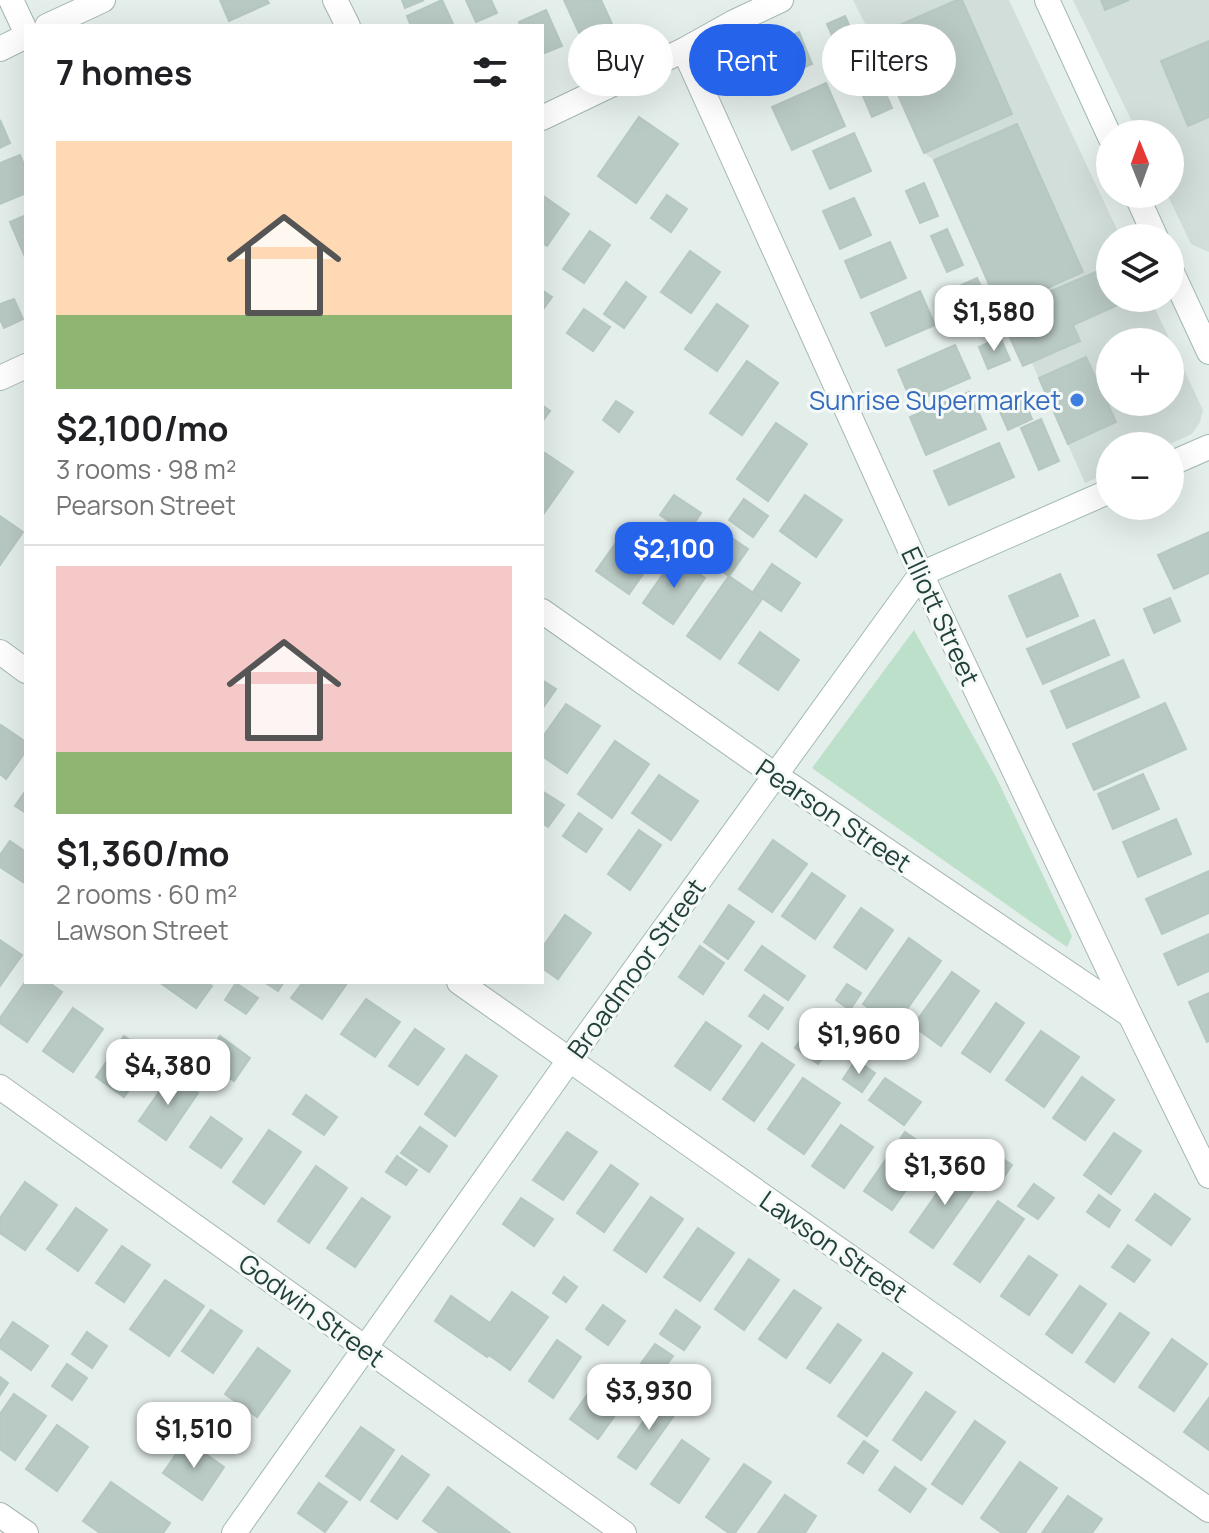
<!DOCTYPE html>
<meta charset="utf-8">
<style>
:root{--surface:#fff;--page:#f6f6f6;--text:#202124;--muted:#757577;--line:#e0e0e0;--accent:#2563eb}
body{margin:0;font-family:Manrope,sans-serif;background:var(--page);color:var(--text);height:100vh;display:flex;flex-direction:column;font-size:30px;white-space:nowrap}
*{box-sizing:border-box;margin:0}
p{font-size:26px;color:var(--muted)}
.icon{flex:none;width:44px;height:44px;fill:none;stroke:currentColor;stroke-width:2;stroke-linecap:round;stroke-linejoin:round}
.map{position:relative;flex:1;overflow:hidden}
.drawer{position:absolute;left:24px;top:24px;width:520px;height:960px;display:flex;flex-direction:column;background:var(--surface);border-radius:0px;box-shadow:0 8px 32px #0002}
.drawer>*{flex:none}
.guide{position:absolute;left:568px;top:24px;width:520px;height:72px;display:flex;gap:16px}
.needle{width:52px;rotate:359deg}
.fabs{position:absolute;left:1096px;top:120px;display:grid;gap:16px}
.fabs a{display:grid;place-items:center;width:88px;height:88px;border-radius:50%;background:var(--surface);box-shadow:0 8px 32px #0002;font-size:40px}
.price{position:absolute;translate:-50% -68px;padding:0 18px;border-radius:16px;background:#fff;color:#222;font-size:26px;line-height:52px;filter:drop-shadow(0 2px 4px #0008)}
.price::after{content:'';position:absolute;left:50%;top:48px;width:24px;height:18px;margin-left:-12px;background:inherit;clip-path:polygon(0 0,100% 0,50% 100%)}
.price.on{background:var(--accent);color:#fff}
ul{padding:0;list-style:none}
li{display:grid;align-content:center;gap:16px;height:424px;padding:0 32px}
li+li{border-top:2px solid var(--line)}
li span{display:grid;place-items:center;height:248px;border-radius:0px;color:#555}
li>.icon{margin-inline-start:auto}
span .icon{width:144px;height:144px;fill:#fffc;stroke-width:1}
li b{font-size:34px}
h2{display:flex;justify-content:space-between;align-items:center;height:96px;padding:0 32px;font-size:34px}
.pill{padding:0 28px;border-radius:36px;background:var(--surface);box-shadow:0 8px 32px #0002;font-size:28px;line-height:72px}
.pill.on{background:var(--accent);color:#fff}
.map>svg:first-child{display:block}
</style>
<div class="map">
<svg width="1209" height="1533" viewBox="0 0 1209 1533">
<rect width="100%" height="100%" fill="#e4eeea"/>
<g fill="#d2ded9" fill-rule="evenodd">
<path d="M853 0H1009L1121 238H1110V298H1150L1203 410 1200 422 1192 434 1165 446H1110V472L1085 483 1032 363 1023 366 999 313 1000 309 934 160 924 153 872 37ZM1110 342H1170V402H1110Z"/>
<polygon points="1073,0 1209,0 1209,252 1191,244 1167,194 1170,194 1170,134 1138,134"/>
</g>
<polygon fill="#bce0c9" points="914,630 996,777 1072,936 1067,947 812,768"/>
<g fill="#b9c9c4" stroke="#b6c8c2" stroke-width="2">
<polygon points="220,0 267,0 269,3 229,21"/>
<polygon points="402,0 424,0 405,8"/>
<polygon points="442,0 454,26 411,26 407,16"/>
<polygon points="466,0 491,0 497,13 476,22"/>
<polygon points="564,0 601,0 612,24 581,37"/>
<polygon points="957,0 962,0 1012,114 924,153 872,37"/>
<polygon points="1101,0 1129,0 1105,10"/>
<polygon points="546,10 562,46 542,54 542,26 520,26 519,22"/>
<polygon points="845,16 862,54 844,62 827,24"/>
<polygon points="799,32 812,64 758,88 744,56"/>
<polygon points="1209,41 1209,117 1188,126 1161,61"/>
<polygon points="880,80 892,108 872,117 860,89"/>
<polygon points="826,83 845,126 792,150 772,107"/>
<polygon points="639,117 678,144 636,203 598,176"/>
<polygon points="0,120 10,143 0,148"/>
<polygon points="1017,124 1083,272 1000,309 934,160"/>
<polygon points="854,133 871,171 830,189 813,151"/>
<polygon points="20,155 26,169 26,193 0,204 0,163"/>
<polygon points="924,183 938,216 920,223 906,191"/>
<polygon points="542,195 569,214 547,246 542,243"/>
<polygon points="667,195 687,209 671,232 651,218"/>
<polygon points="854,198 871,235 840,249 823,211"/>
<polygon points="26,215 26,256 25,257 10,222"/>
<polygon points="947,229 963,265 947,272 931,236"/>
<polygon points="590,231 610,245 584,283 563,269"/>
<polygon points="890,242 906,278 861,298 845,261"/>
<polygon points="690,251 720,272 691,313 661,292"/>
<polygon points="1105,268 1110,280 1110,298 1118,298 1120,304 1073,325 1080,341 1023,366 999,313"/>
<polygon points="977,278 993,313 970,323 955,288"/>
<polygon points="626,282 646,297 624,328 604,314"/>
<polygon points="542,290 552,297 542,311"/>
<polygon points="920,291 935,325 886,346 871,313"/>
<polygon points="14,299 23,319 4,328 0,319 0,304"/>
<polygon points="717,304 748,326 717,371 685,349"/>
<polygon points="584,309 610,327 593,351 567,333"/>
<polygon points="1000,337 1010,360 988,369 979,347"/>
<polygon points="955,345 970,378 912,403 898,370"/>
<polygon points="1086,357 1116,422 1068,444 1039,378"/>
<polygon points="747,361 778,383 742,435 710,413"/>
<polygon points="969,392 986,429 926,455 910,417"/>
<polygon points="1022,396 1032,419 1008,430 998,407"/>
<polygon points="616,401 633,412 619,432 603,420"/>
<polygon points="542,405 550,411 542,422"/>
<polygon points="1041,419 1059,461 1039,470 1021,428"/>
<polygon points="776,423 807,444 768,501 737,479"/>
<polygon points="999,443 1014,477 949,505 934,471"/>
<polygon points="545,453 573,472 542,516 542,458"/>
<polygon points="674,495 701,513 687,534 660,515"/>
<polygon points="805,495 842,520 816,557 780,531"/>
<polygon points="744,499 768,516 753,537 729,520"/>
<polygon points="0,516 23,532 0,565"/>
<polygon points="625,530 658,553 629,594 596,571"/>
<polygon points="1209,532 1209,573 1174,589 1158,555"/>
<polygon points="729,536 748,549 729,576 710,563"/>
<polygon points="675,557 705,578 673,624 643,603"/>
<polygon points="772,564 800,583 781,611 753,592"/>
<polygon points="1060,574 1078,616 1027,637 1009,596"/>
<polygon points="729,576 762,599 720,659 687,636"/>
<polygon points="1170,598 1180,621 1154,633 1144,609"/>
<polygon points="1094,620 1109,655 1043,684 1027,649"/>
<polygon points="760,632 799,660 778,690 739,663"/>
<polygon points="1123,660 1139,697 1067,728 1051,691"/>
<polygon points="542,680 556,689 542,709"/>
<polygon points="1165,703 1186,749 1094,790 1073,744"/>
<polygon points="566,704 600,726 567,773 542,756 542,738"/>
<polygon points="1,725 26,742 26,751 6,779 0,774 0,727"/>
<polygon points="615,741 649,764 612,818 578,794"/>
<polygon points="1143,774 1159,809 1113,829 1098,794"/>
<polygon points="659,775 698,801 671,840 632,813"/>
<polygon points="26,790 26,813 15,806"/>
<polygon points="542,791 564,805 548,827 542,823"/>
<polygon points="579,813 602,829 586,852 563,836"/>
<polygon points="1176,819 1191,854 1138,877 1123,842"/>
<polygon points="639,830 661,845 630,890 608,874"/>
<polygon points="773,840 807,864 772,912 739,889"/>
<polygon points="10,841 26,852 26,884 0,867 0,855"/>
<polygon points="1209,871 1209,913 1162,934 1146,899"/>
<polygon points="812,873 845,896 815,939 782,916"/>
<polygon points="729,905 754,922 728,959 704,942"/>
<polygon points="861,908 893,930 866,969 834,947"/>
<polygon points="565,915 591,933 558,979 542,968 542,948"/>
<polygon points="1209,934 1209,971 1178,985 1164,954"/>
<polygon points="909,938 941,961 895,1026 863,1004"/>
<polygon points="0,940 22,955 0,986"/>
<polygon points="700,946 724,963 703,994 679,977"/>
<polygon points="762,946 805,976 788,1000 745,970"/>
<polygon points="952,972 979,991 941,1046 913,1026"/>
<polygon points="26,981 48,982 62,992 27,1042 0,1023 0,1018"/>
<polygon points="159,982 206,982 212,986 196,1008"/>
<polygon points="264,982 284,982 278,991"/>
<polygon points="303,982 348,982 322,1019 291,998"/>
<polygon points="236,983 258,998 246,1014 225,1000"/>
<polygon points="847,984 861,993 850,1010 836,1000"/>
<polygon points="1209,993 1209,1041 1207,1042 1189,1002"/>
<polygon points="764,995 783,1008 768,1029 749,1016"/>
<polygon points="366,999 400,1022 375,1057 341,1034"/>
<polygon points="996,1003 1024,1023 990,1072 962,1053"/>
<polygon points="73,1008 103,1029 73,1072 43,1051"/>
<polygon points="863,1019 891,1039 877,1058 849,1039"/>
<polygon points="706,1022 741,1046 710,1090 675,1066"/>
<polygon points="810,1026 834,1043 818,1064 795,1048"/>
<polygon points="415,1029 444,1049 418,1085 389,1066"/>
<polygon points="1041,1031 1079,1057 1044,1107 1006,1080"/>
<polygon points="124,1036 153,1056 124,1097 96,1077"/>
<polygon points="220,1036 250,1058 234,1081 204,1060"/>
<polygon points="762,1043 794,1065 754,1121 723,1099"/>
<polygon points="466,1055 497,1076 455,1136 425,1114"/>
<polygon points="856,1060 875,1073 862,1092 843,1079"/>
<polygon points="171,1075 198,1093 166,1140 139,1121"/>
<polygon points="1082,1077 1114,1100 1085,1140 1053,1118"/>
<polygon points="803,1078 840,1103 804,1154 768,1129"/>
<polygon points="885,1078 921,1102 904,1125 869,1100"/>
<polygon points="306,1095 337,1117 324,1135 293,1114"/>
<polygon points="211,1117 242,1139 221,1168 190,1147"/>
<polygon points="841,1125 873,1147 844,1188 812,1166"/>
<polygon points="420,1127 447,1146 429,1172 401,1153"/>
<polygon points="269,1130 301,1152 264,1204 233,1182"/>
<polygon points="567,1132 597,1152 563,1200 533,1180"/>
<polygon points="905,1132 933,1151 892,1210 864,1191"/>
<polygon points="1114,1133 1141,1151 1111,1194 1084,1175"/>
<polygon points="993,1152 1012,1165 1001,1181 982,1168"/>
<polygon points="397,1156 417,1170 406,1185 386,1172"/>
<polygon points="611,1165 638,1184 604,1232 577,1213"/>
<polygon points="316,1166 347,1188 309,1243 278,1221"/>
<polygon points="956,1166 979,1183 933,1248 910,1232"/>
<polygon points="25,1182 57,1205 25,1250 0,1233 0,1218"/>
<polygon points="1034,1184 1054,1198 1038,1219 1018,1206"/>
<polygon points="1155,1194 1190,1219 1171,1245 1136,1220"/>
<polygon points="1099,1195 1120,1210 1109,1227 1087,1212"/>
<polygon points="651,1197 683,1219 646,1272 614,1250"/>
<polygon points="362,1198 390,1217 355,1267 327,1248"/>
<polygon points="521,1198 553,1219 534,1246 503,1224"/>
<polygon points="998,1201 1024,1219 980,1282 954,1264"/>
<polygon points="76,1208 107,1230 78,1271 47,1249"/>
<polygon points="698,1228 734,1253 700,1301 664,1277"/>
<polygon points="1128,1245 1150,1260 1134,1282 1112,1267"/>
<polygon points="122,1246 150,1265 124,1302 96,1283"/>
<polygon points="1029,1256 1057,1275 1029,1315 1001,1296"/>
<polygon points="749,1259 779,1280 744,1330 715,1309"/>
<polygon points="564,1277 577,1287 566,1302 553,1293"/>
<polygon points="165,1280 204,1306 169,1356 130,1329"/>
<polygon points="1080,1286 1106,1304 1072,1353 1046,1334"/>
<polygon points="794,1290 821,1308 786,1358 759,1339"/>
<polygon points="512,1292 548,1317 510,1370 489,1355 487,1357 435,1321 451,1296 490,1323"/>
<polygon points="603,1305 625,1321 608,1345 586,1329"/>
<polygon points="211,1310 242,1331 213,1373 182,1351"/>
<polygon points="676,1310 700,1327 684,1350 660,1334"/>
<polygon points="1120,1313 1149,1333 1114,1382 1086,1362"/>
<polygon points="13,1322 48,1346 31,1370 0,1348 0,1341"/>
<polygon points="838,1324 861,1340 830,1383 807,1368"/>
<polygon points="87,1332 107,1346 92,1368 72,1354"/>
<polygon points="1172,1339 1207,1364 1174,1411 1139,1387"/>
<polygon points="557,1340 581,1357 553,1398 529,1381"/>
<polygon points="655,1344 673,1356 650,1388 632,1376"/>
<polygon points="258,1348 290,1371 257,1417 225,1394"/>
<polygon points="883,1353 912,1373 867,1436 838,1416"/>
<polygon points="67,1364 87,1378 72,1400 52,1386"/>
<polygon points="605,1370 633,1390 598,1439 570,1419"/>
<polygon points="0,1377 8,1383 0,1395"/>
<polygon points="926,1392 955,1412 921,1460 893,1440"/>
<polygon points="14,1394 46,1416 15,1460 0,1449 0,1414"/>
<polygon points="662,1395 680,1407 636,1469 618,1457"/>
<polygon points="1209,1398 1209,1450 1184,1432"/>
<polygon points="975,1421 1005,1442 962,1504 932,1484"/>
<polygon points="57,1425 88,1447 57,1491 26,1469"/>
<polygon points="361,1427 394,1450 360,1500 326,1476"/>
<polygon points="186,1440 224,1467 202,1500 163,1473"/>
<polygon points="682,1440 709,1459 679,1503 651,1484"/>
<polygon points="864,1441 878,1451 863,1473 848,1463"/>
<polygon points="402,1456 429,1475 397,1519 371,1501"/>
<polygon points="1020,1462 1057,1488 1025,1533 1002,1533 981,1518"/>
<polygon points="744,1464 771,1482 735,1533 729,1533 706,1517"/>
<polygon points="895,1467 926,1489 910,1512 879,1490"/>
<polygon points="111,1482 170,1523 163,1533 100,1533 83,1521"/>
<polygon points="319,1483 347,1502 325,1532 298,1513"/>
<polygon points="448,1487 510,1533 440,1533 423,1521"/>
<polygon points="785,1495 816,1516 805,1533 758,1533"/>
<polygon points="1068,1496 1102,1519 1092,1533 1042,1533"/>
</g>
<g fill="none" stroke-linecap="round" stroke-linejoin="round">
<defs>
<g id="street">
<polyline points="11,0 26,32"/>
<polyline points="335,0 348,26"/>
<polyline points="47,26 103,0"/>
<polyline points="0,49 26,36"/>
<polyline points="684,50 921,574 1130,1015 1209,1176"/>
<polyline points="542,118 684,50 734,22 781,0"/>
<polyline points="0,378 26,366"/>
<polyline points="542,611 775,775 1130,1015"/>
<polyline points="0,652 26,671"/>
<polyline points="459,982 1209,1510"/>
<polyline points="0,1087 624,1533"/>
<polyline points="0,1515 26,1533"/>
</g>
<g id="secondary">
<polyline points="1047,0 1110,137"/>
<polyline points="1136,194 1156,238"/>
<polyline points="1170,268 1209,352"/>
<polyline points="1170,464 1209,447"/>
<polyline points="234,1533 570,1059 921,574 1110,491"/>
</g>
</defs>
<use href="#street" stroke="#a6b7b2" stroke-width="26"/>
<use href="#secondary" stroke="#a2bab3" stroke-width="26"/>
<use href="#street" stroke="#fff" stroke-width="24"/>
<use href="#secondary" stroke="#fff" stroke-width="24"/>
</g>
<circle fill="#3f7fe0" stroke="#f5faf8" stroke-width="3" cx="1077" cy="400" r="8"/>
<g text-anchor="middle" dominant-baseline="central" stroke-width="6" stroke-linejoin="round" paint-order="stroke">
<g font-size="26" fill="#366cbe" stroke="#f5faf8" text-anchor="end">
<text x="1061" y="400">Sunrise Supermarket</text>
</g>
<g font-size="26" fill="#22413b" stroke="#f5faf8">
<text transform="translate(941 616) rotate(65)">Elliott Street</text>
<text transform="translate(834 815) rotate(34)">Pearson Street</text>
<text transform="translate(636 968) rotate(-54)">Broadmoor Street</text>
<text transform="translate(834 1246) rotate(35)">Lawson Street</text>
<text transform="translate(312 1310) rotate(36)">Godwin Street</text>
</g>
</g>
</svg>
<div class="fabs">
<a><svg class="needle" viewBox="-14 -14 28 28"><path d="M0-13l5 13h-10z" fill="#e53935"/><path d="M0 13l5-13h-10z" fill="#757577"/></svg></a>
<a><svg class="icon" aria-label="layers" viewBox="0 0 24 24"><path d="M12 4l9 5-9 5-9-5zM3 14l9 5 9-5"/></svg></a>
<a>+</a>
<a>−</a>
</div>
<b class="price" style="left:994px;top:353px">$1,580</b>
<b class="price on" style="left:674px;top:590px">$2,100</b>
<b class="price" style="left:859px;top:1076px">$1,960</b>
<b class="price" style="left:168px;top:1107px">$4,380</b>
<b class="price" style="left:945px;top:1207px">$1,360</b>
<b class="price" style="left:649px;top:1432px">$3,930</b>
<b class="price" style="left:194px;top:1470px">$1,510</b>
<div class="guide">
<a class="pill">Buy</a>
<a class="pill on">Rent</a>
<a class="pill">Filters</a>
</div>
<section class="drawer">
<h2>7 homes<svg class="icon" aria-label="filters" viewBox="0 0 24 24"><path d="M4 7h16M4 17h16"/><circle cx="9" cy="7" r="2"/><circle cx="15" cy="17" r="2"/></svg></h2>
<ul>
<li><span style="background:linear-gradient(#ffd9b3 70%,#8fb573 0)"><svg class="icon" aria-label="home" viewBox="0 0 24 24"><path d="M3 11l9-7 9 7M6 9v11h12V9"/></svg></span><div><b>$2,100/mo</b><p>3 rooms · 98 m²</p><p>Pearson Street</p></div></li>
<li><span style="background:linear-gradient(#f6c9c9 75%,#8fb573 0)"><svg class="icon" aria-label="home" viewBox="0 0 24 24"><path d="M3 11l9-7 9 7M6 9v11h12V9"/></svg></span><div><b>$1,360/mo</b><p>2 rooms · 60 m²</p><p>Lawson Street</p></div></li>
</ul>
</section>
</div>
